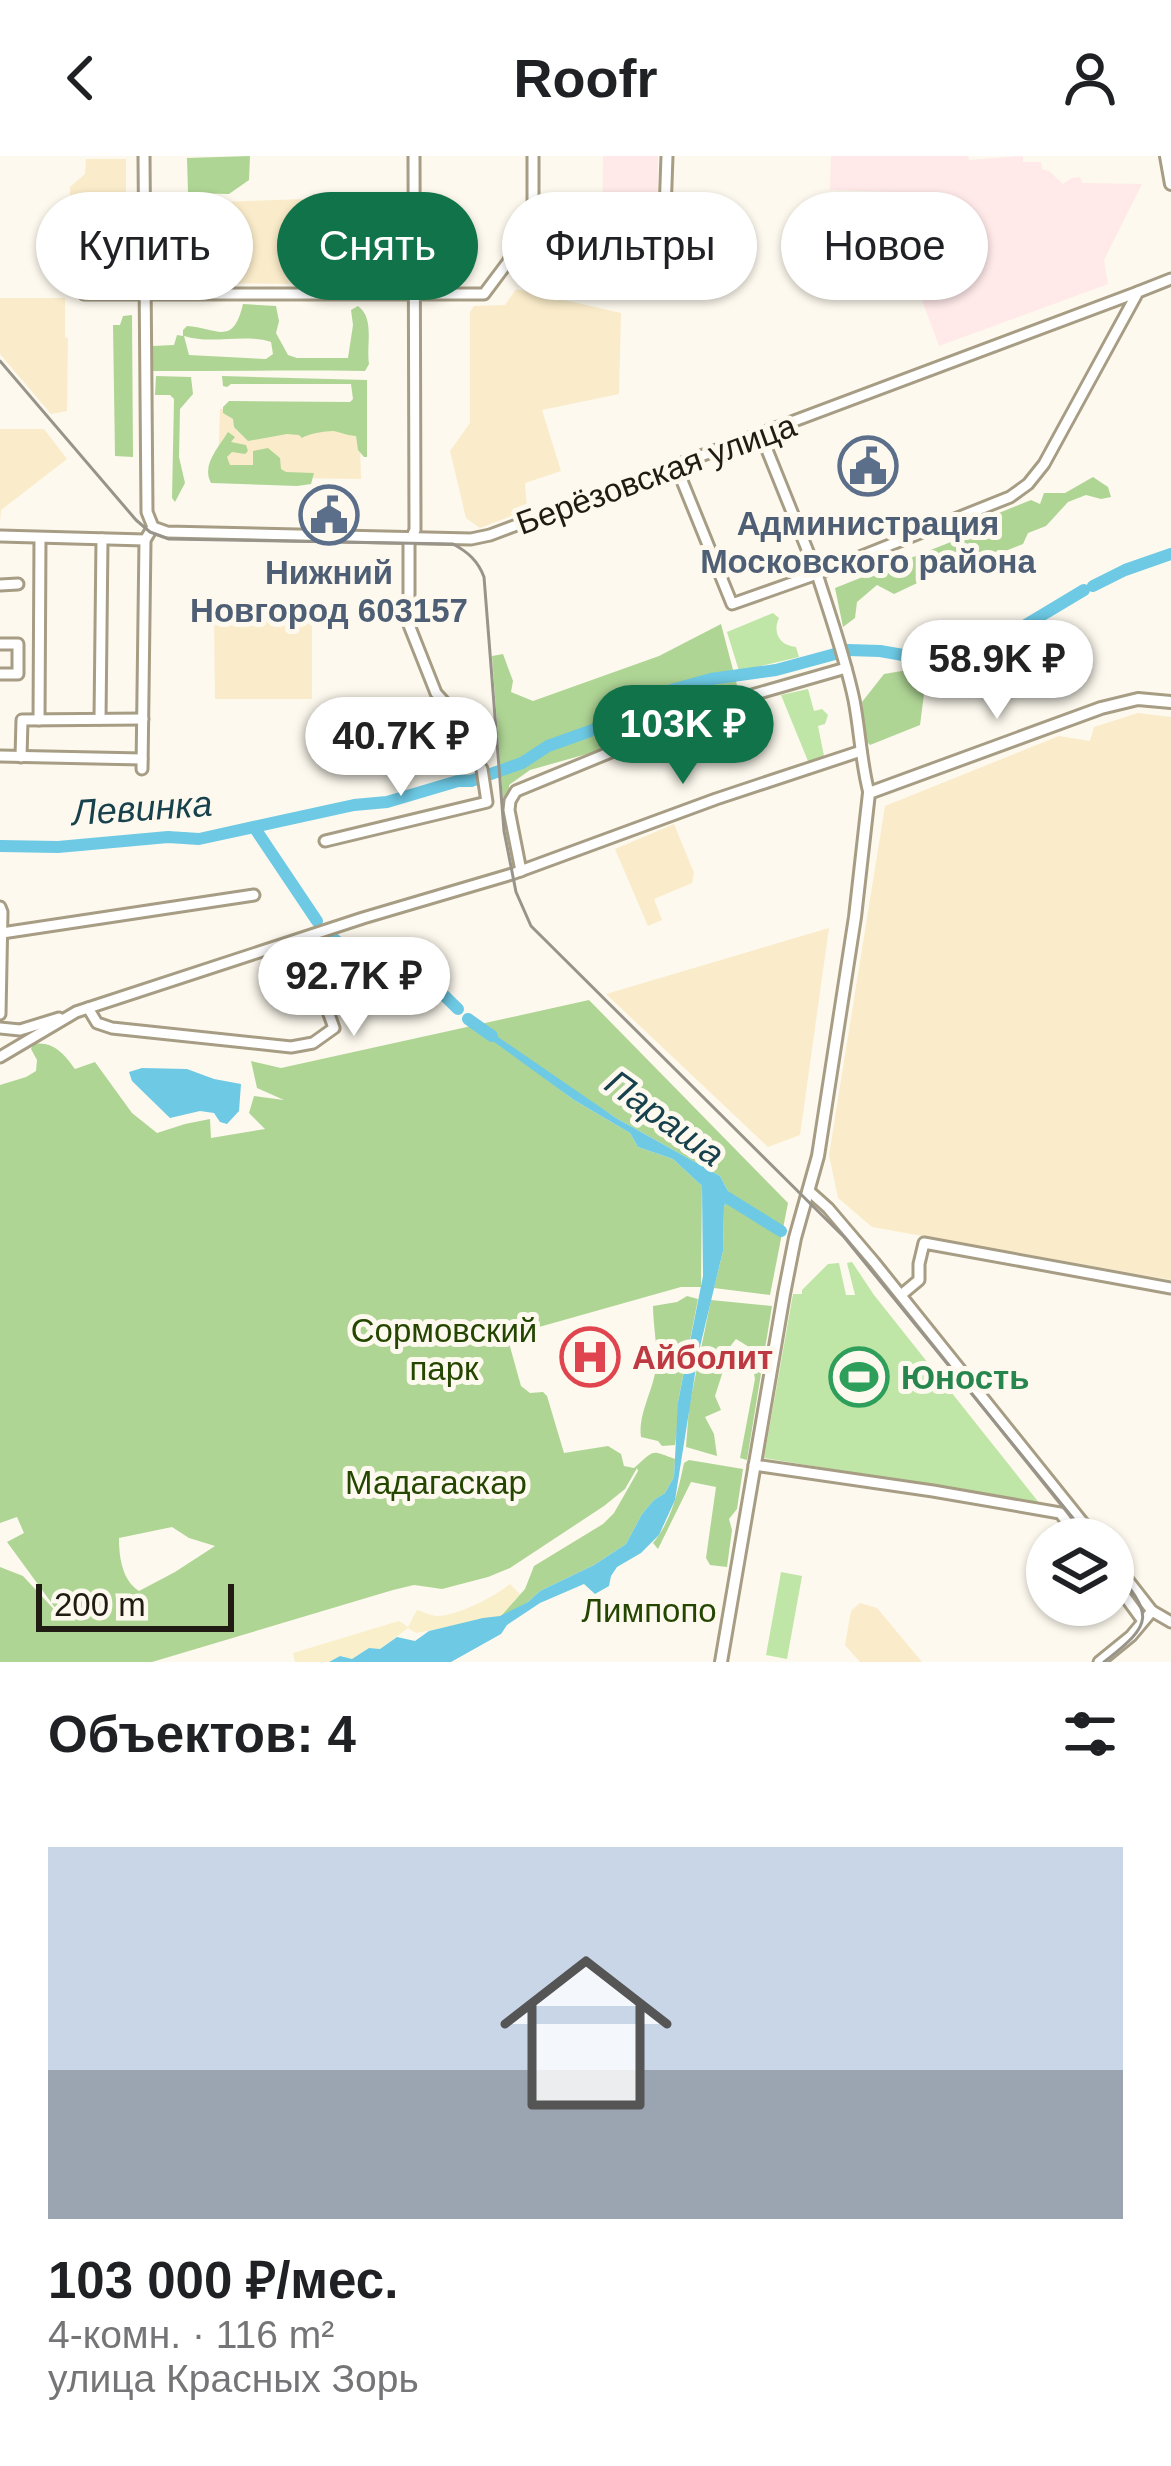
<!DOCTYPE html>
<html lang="ru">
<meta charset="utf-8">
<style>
:root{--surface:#fff;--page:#f2f2f2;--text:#202124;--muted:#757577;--accent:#117349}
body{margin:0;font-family:Arial,sans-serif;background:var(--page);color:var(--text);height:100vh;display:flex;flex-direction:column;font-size:45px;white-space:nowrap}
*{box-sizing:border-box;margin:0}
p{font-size:39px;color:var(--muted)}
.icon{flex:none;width:66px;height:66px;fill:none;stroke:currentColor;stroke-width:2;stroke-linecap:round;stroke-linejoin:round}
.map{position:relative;height:1506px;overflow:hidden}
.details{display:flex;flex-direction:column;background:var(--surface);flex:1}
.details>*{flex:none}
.banner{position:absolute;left:36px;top:36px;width:1101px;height:108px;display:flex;gap:24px}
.buttons{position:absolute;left:1026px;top:1362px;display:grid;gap:24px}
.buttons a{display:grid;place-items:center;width:108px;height:108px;border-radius:50%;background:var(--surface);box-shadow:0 3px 9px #0004;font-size:60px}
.scale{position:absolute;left:36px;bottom:30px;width:198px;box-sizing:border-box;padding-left:12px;border:6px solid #201c13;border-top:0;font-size:33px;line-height:42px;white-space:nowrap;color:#201c13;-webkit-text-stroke:9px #fdf9ee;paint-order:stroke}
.price{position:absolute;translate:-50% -102px;padding:0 27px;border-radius:42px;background:#fff;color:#222;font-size:39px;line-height:78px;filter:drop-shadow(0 3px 6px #0008)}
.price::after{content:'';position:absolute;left:50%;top:72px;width:36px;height:27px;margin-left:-18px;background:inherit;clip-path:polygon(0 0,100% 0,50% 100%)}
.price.on{background:var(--accent);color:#fff}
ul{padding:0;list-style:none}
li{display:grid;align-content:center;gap:24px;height:636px;padding:0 48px}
li span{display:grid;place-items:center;height:372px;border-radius:0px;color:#555}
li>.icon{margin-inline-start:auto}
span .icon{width:216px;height:216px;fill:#fffc;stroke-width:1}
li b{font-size:51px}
h2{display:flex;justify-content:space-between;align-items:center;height:144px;padding:0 48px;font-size:51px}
.chip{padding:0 42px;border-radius:54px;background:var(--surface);box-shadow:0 3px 9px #0004;font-size:42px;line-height:108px}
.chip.on{background:var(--accent);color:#fff}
header{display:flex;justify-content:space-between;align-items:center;height:156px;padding:0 48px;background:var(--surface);font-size:54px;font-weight:700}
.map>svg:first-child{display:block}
</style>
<header><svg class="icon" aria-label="back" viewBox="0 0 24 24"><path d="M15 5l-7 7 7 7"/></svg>Roofr<svg class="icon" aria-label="person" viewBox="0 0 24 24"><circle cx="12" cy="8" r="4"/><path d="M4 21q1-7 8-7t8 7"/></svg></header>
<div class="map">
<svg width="1171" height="1506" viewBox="0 0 1171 1506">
<rect width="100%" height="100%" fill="#fdf9ee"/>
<g fill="#faecca">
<polygon points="86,3 126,3 126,70 72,71 70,66 70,31 85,18"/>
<polygon points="305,43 304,128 184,127 183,75 195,47"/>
<polygon points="516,133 621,157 619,238 542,254 561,315 525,327 527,354 480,372 466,362 450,295 470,267 470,156 474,150 505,149"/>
<polygon points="0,142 65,142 65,181 68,182 67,255 51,258 0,198"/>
<polygon points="359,252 361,323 284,322 218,315 220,253"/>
<polygon points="0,273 44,273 67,303 1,354 0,367"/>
<polygon points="214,460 312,461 312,543 215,543"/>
<polygon points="1138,557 1171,561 1171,1124 872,1071 838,1042 829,999 885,650 1059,580 1090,585 1094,571"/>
<polygon points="674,668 694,717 692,727 654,743 662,764 648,770 615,693"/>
<polygon points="829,772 800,979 768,991 606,838"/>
<polygon points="860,1447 877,1452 922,1506 860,1506 845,1489 851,1455"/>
</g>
<g fill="#ffe9e9">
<polygon points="603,0 658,0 657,100 602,100"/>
<polygon points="831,0 968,0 969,4 1023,0 1023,6 1041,6 1042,13 1049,15 1063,28 1072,22 1080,21 1082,27 1142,28 1104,104 1108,128 939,190 896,74 896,36 830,34"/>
</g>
<g fill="#bfe6a6">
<path d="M773 457 779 462C772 477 780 490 796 491L799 501 739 515 727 476Z"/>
<polygon points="808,533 814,555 822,553 828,559 825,568 818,570 825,605 810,610 781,539"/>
<polygon points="852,1106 874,1139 1040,1348 764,1302 793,1138 802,1138 802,1134 828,1108 839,1107 846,1139 855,1139 847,1107"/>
<polygon points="781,1416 802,1420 787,1503 766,1499"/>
</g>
<g fill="#afd595" fill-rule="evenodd">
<polygon points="250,0 249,24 229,38 188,37 187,2"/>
<path d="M243 148 276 150 279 165 276 177 288 199 297 202H348L353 169 351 154 358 150C375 162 366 190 369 208L365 215C296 214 224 215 153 215L152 190 174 189 177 179 183 180V174L187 170C217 172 233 191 243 148ZM184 180C212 189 243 177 271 186L273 198 266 203 189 199Z"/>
<polygon points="132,159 133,301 115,300 113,169 120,169 123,160"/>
<polygon points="156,220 191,221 193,238 180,253 179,301 185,327 175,346 172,342 174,243 170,239 155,239"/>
<path d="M222 220 367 224V301H364L358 294 356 280C349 280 340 276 333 275 324 275 308 278 302 282L299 279 287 278 248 285 234 271 233 263 223 257V251L229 245 350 246 353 243 351 228H231L227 231 223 230Z"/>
<path d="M228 276 235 281 231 286 246 289 248 295 245 298 232 296 227 301 230 309H253V295L268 292 280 302 281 313 286 316 314 317 311 328 297 330 211 327C201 309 219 291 228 276Z"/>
<polygon points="1093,321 1108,331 1111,341 1101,343 1086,339 1068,346 1046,370 1028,377 1023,388 985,403 951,403 949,412 894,438 877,429 857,446 855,462 843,471 835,432 981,374 984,363 1031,344 1040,348 1044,337 1065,337"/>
<polygon points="1041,463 1046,474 1047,492 1057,517 1006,536 1002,529 1018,523 1014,512 986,516 973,512 951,528 924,538 920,569 870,589 866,585 862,546 884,518 944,508 988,494"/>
<polygon points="721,468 737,529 733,538 696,557 674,557 601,594 530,614 509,629 509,639 503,646 492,500 503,498 513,525 511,536 533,545 659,500"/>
<path d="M589 844 788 1047 770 1139 714 1132 723 1095 724 1051 729 1037 720 1020 616 962 555 922 546 923 574 944 630 977 638 991 673 1003 702 1030 701 1131H681L507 1180 521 1230 530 1237 543 1236 547 1240 564 1297 608 1290 621 1298 624 1310 634 1312C656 1293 650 1294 675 1303L674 1321 665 1337 654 1344 642 1358 626 1388 594 1409 540 1435 528 1446 500 1461 525 1433 534 1410 603 1368 614 1357 638 1315 637 1312 625 1333 604 1350 510 1412 488 1421 442 1433 414 1429 393 1434 152 1506H0V1411L23 1420 64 1464 7 1386 24 1377 17 1361 0 1367V929L26 921 36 915 37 904 31 893 33 888C54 885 64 898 75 913L95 906 132 957 157 977 185 968 210 963 211 982 265 973 249 957 254 940 284 944 257 932 251 905 281 912ZM172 1371 189 1382 215 1390 175 1416 139 1435C122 1424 119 1401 119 1382Z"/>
<path d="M687 1140 698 1143 678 1246 679 1261 675 1289 662 1290 658 1285 641 1281C638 1257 653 1236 656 1211 658 1191 653 1170 653 1150L677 1146Z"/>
<polygon points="711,1144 772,1150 747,1304 740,1302 755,1223 749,1191 736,1183 721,1202 723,1215 715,1240 721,1254 705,1261 714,1278 717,1300 686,1291 689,1251"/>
<path d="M689 1304 743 1313 737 1353 729 1363 732 1374 727 1411 710 1409 706 1402 716 1331 691 1326 658 1393 653 1387C672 1364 678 1335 684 1307Z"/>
</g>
<path fill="#f9efca" d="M510 1428 520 1438 500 1461 416 1477 408 1472 380 1493 369 1492 352 1503 340 1500 329 1506H295L293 1497 399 1465 408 1471 417 1454C420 1455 433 1460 436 1460 455 1461 496 1440 510 1428Z"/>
<g fill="#6dc9e4">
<polygon points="482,870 616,962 720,1020 729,1037 724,1051 723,1095 698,1199 675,1344 659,1379 641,1397 617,1411 611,1420 609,1430 595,1438 584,1428 540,1447 507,1469 501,1478 451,1506 329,1506 340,1500 352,1503 369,1492 380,1493 397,1481 415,1485 429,1475 483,1462 500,1460 528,1446 540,1435 594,1409 626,1388 642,1358 654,1344 665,1337 674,1321 678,1246 703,1120 702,1030 673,1003 638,991 630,977 574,944 475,872"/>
<polygon points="142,912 187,913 214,923 241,928 239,955 227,968 220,966 214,957 200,955 170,962 132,925 129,916"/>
</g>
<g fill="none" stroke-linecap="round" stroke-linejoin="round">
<g stroke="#6dc9e4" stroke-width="12">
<polyline points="1093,430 1125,414 1171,398"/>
<polyline points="848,494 880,495 943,506 987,492 1084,434"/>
<polyline points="254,671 317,765"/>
<polyline points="0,690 58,691 168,681 199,683 354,649 387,646 458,625 471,625 522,607 548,590 607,569 664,536 711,523 776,514 835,498"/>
<polyline points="329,779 353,798 374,810 409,813 421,817 458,853"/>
<polyline points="468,863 492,880"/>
<polyline points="715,1034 781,1075"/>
</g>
<defs>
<g id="minor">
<polyline points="144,0 147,356 153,371"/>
<polyline points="663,113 667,0"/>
<polyline points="84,138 484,138 508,106 533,58 533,0"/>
<polyline points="676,310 732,448 817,418 761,279"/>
<polyline points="153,371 167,376 471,383 490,379 1138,136"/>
<polyline points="0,380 145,384"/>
<polyline points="0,429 18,428"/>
<polyline points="0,488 18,488 18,518 0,518"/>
<polyline points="100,563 102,383"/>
<polyline points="39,564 40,382"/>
<polyline points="0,600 142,603"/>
<polyline points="21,601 22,564 143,563"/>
<polyline points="142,613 145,384 153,371"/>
<path d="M869 637C861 607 860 575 854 544 845 501 830 459 817 418L1010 341 1028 328 1044 308 1138 136 1171 123"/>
<polyline points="325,685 487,646 482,613 462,587 455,558 436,537 409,469 409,387 415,374 414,0"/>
<polyline points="521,715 509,654 510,645 516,635 745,541 846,512"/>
<polyline points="0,751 2,756 0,858"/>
<polyline points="2,777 254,739"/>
<polyline points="88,852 97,867 112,872 291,891 313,887 334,872 318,828 323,812"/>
<polyline points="0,872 20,874 59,862"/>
<polyline points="0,901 76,856 363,762 512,718 716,643 861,595"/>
<polyline points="809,1035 828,1052 874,1106 1096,1383"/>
<polyline points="901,1139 919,1124 919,1108 924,1087 1171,1132"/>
<polyline points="754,1309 933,1335 1060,1357 1080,1383"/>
<polyline points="1113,1405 1152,1455 1171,1466"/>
<polyline points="1113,1424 1143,1465"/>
<polyline points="1099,1506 1131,1480 1152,1455"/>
</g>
<g id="major">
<polyline points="1166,0 1171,28"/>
<polyline points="721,1506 784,1138 795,1082 818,1000 855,761 869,637 1101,552 1138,543 1171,546"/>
</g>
</defs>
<use href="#minor" stroke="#a79d84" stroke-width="15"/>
<use href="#major" stroke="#a79d84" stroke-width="16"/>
<use href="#minor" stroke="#fff" stroke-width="9"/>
<use href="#major" stroke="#fff" stroke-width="10"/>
<g stroke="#98948a" stroke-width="3">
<path d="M0 205 136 364 150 376 169 383 453 388C468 396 478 405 484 421L504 675 516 736 531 770 844 1081 1090 1383"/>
<path d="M1104 1506C1155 1466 1153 1460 1113 1411"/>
</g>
</g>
<defs>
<symbol id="civic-ring" viewBox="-11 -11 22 22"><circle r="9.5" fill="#fdf9ee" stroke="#5c6f8a" stroke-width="1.5"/><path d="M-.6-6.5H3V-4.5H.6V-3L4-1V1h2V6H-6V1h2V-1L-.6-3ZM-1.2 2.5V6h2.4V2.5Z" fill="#5c6f8a"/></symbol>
<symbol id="hospital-ring" viewBox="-11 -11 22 22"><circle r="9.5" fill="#fdf9ee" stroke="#e0444e" stroke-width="1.5"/><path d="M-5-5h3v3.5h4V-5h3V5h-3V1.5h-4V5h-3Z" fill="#e0444e"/></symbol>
<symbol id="stadium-ring" viewBox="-11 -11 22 22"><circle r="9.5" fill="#fdf9ee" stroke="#2e9e5b" stroke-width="1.5"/><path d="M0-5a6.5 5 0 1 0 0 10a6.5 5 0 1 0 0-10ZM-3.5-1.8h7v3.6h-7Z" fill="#2e9e5b"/></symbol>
</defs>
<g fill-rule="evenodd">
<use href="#civic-ring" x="835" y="277" width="66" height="66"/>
<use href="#civic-ring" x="296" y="326" width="66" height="66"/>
<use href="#hospital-ring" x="557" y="1168" width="66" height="66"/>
<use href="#stadium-ring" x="826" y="1188" width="66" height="66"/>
</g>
<g text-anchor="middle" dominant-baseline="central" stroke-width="10" stroke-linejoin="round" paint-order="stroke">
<g font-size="33" fill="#201c13" stroke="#fdf9ee">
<text transform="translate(656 318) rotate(-20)">Берёзовская улица</text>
</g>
<g font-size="33" font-weight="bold" fill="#4e5e75" stroke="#fdf9ee">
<text x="868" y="367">Администрация<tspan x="868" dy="38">Московского района</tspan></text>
<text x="329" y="416">Нижний<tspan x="329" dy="38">Новгород 603157</tspan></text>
</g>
<g font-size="33" fill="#244600" stroke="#fdf9ee">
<text x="444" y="1174">Сормовский<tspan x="444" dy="38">парк</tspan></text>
<text x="436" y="1326">Мадагаскар</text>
<text x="649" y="1454">Лимпопо</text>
</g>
<g font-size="33" font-weight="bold" fill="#be3a42" stroke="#fdf9ee" text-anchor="start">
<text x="632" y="1201">Айболит</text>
</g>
<g font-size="33" font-weight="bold" fill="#27864d" stroke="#fdf9ee" text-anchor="start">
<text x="901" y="1221">Юность</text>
</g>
<g font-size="36" font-style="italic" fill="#17414d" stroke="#fdf9ee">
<text transform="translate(142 652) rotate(-4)">Левинка</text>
<text transform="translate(665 962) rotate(36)">Параша</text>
</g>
</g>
</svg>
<div class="buttons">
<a><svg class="icon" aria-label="layers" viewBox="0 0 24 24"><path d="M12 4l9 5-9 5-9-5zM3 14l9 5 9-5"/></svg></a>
</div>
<div class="scale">200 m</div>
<b class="price" style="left:997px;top:566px">58.9K ₽</b>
<b class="price on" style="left:683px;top:631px">103K ₽</b>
<b class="price" style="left:401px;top:643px">40.7K ₽</b>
<b class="price" style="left:354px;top:883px">92.7K ₽</b>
<div class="banner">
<a class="chip">Купить</a>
<a class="chip on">Снять</a>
<a class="chip">Фильтры</a>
<a class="chip">Новое</a>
</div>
</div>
<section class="details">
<h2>Объектов: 4<svg class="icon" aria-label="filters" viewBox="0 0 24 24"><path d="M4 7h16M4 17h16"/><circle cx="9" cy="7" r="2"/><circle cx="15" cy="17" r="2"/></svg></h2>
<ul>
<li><span style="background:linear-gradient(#c9d6e8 60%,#9aa5b1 0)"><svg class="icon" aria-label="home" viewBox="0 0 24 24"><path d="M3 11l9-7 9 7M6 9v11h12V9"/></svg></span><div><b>103 000 ₽/мес.</b><p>4-комн. · 116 m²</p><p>улица Красных Зорь</p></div></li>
</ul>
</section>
